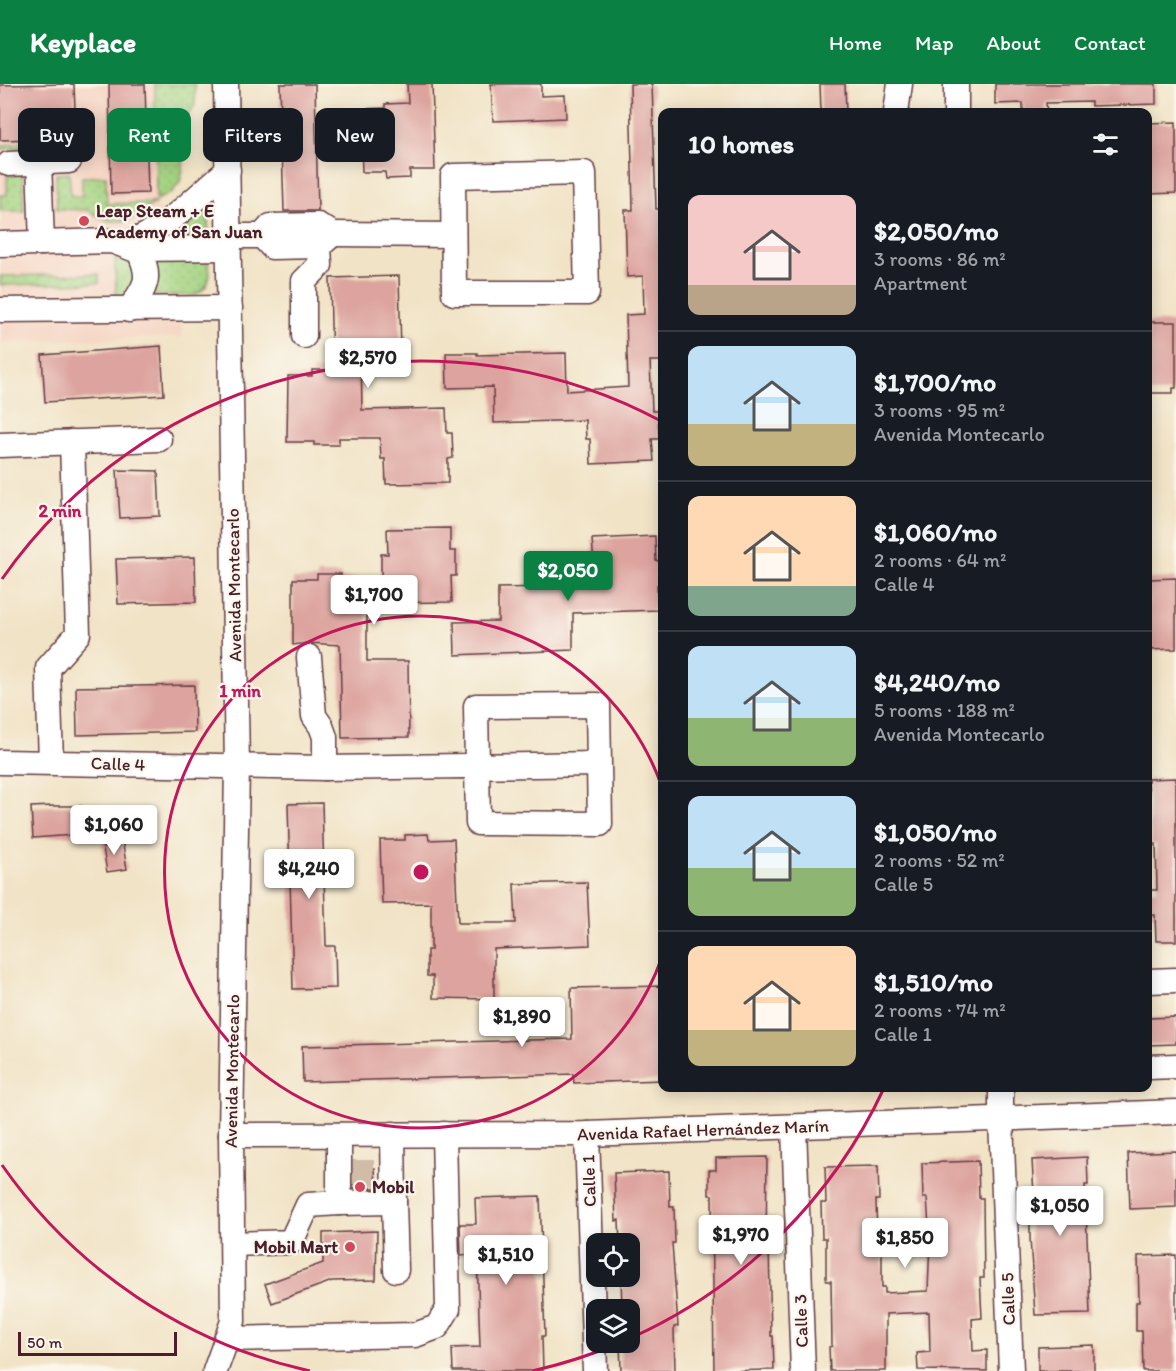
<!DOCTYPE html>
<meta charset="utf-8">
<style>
:root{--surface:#171b24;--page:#20242c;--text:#f1f3f6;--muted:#9ea1a6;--line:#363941;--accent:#0b8043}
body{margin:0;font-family:Itim,sans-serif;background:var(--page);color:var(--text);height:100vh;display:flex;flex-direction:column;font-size:22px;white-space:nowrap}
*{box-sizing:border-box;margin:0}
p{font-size:20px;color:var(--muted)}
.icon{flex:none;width:33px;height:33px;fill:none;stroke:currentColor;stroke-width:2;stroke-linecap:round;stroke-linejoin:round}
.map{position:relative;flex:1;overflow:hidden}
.panel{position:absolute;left:658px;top:24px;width:494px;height:984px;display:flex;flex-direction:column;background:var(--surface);border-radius:12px;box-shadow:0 3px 15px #0003}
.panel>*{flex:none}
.banner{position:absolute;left:18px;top:24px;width:550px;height:54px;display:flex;gap:12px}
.fabs{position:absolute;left:586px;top:1149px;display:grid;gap:12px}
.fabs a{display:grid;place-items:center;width:54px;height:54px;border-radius:12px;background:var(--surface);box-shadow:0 3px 15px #0003;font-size:30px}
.scale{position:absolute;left:18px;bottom:15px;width:159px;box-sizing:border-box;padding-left:6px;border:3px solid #4a1f2b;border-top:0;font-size:16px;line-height:21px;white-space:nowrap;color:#4a1f2b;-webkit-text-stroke:4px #fbf7ec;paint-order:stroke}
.price{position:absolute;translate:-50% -51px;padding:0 14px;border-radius:6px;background:#fff;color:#222;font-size:20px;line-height:39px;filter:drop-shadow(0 2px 3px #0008)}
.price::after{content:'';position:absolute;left:50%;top:36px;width:18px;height:14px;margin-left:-9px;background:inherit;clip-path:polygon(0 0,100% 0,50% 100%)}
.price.on{background:var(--accent);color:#fff}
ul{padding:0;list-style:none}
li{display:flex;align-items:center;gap:18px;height:150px;padding:0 30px}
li+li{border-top:2px solid var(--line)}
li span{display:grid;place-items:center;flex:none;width:168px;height:120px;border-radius:12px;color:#555}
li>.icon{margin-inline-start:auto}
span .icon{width:72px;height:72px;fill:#fffc;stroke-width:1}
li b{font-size:26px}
h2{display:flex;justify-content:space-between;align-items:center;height:72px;padding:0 30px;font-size:26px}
.chip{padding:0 21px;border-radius:12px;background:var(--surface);box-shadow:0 3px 15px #0003;font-size:21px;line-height:54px}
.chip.on{background:var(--accent);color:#fff}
header{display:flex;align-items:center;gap:36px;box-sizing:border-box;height:84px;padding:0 30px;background:var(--accent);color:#fff}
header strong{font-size:28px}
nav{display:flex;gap:33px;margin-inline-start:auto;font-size:21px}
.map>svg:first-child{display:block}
</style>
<header>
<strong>Keyplace</strong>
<nav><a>Home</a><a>Map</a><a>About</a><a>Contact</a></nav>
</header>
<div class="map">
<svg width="1176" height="1287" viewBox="0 0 1176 1287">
<defs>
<pattern id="green-dots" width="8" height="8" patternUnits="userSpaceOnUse" patternTransform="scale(1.5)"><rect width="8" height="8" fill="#a4d381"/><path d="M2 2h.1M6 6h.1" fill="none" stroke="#8fb570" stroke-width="1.8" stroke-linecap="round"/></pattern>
</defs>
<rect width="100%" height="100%" fill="#fbf7ec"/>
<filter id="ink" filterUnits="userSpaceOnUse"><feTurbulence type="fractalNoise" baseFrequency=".0167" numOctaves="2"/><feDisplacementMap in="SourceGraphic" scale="12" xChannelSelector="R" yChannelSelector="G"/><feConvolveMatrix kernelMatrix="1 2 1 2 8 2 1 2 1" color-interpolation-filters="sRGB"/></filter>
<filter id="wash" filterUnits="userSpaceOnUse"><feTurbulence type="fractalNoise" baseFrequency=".008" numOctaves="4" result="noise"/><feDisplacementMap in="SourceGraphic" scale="24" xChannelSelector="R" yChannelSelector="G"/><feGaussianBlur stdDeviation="1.35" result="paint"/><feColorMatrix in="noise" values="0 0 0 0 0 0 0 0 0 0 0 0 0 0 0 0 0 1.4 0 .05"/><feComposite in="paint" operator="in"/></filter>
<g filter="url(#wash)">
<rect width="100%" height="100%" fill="#f1e3c6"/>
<polygon fill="#f5d3c1" points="0,0 195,0 195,21 183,39 183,84 180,98 171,109 155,119 180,155 182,253 0,258"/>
<g fill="url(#green-dots)" stroke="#777956" stroke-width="1.5">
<polygon points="27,0 34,0 36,59 77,58 77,63 0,65 0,61 29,59"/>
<polygon points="155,0 195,0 195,21 183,39 183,84 180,98 171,109 156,116"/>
<polygon points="69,89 71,112 82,112 82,93 106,92 107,120 155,119 128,137 108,137 87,126 57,125 56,90"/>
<polygon points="7,91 23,91 24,127 0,127 0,111 7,111"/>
<polygon points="207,117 209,155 153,155"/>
<path d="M115 171C132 173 134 182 138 197L127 213 116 215Z"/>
<path d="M206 174C213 189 211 204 194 211L154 212 153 175Z"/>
<polygon points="99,190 99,199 0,201 0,192"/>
</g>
<g id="blocks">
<g fill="#dda39e">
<polygon points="74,0 76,54 0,56 0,1"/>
<polygon points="109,0 145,0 148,109 111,110"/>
<polygon points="280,0 315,0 318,127 284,127"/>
<polygon points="407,0 432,0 435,86 410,86 410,94 386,95 385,88 362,88 360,25 385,24 385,20 408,19"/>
<polygon points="491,0 541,0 541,12 565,11 566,34 493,37"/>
<polygon points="630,0 652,0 656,125 663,125 663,277 650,277 652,327 658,327 659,355 652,355 654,377 591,380 590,355 586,355 585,336 494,339 493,303 447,304 446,269 477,269 477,271 566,269 567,307 628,303 626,231 644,230 643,192 627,193 625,126 633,126"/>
<polygon points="820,0 845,0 846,28 821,28"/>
<polygon points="995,0 1156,0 1156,20 1091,22 1091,18 1046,19 1047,28 1023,28 1023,19 995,20"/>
<polygon points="1176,38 1176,109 1148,110 1148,39"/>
<polygon points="399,192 401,267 361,268 362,326 446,324 447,349 452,349 453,374 448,375 448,399 386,400 385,375 381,375 380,354 339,354 339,361 314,361 314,358 287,358 288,292 312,292 312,286 332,286 330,194"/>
<polygon points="1148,238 1176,238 1176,304 1173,304 1173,309 1149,309"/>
<polygon points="161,262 164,311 45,318 42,271"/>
<polygon points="117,386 158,387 160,432 120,434"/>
<polygon points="450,444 450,467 456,467 456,492 451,492 452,518 367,519 367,577 408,577 409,653 342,654 340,561 308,559 293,561 293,495 317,495 317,490 341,490 341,494 381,494 381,470 388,470 387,445"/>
<polygon points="655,452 656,477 661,476 662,501 657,501 658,526 573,529 573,566 455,571 454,538 498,537 498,504 588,502 587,480 594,479 592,455"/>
<polygon points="195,473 196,518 118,520 116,475"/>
<polygon points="1176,494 1176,565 1148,566 1148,495"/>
<polygon points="194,601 195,648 77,651 76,603"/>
<polygon points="1176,694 1176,857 1156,857 1155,831 1148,831 1148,806 1157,806 1156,760 1151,760 1148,695"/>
<polygon points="322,719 326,862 335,862 336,904 293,905 288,720"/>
<polygon points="53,722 82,722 82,727 88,727 88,750 33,754 31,723"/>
<polygon points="428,750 429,756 454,755 458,839 516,839 514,800 587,798 590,861 494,865 494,915 433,914 433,892 427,892 427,866 431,866 431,819 382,820 380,756 405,756 405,751"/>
<polygon points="122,755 127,785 107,788 102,758"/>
<polygon points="663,902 663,996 574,999 573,990 303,998 302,962 572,955 571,904"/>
<polygon points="1176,933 1176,960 1148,961 1148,934"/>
<polygon points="1176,1067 1176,1123 1130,1125 1128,1069"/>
<polygon points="767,1073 766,1163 769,1162 771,1252 773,1252 774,1286 714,1287 712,1111 709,1111 709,1086 716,1086 716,1074"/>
<polygon points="1087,1073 1088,1101 1085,1101 1090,1230 1035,1231 1030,1154 1030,1111 1034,1111 1032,1076"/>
<polygon points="978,1077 979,1114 983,1114 984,1194 980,1194 982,1234 972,1235 973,1267 987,1266 987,1287 918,1286 917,1269 930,1268 929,1228 886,1230 886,1287 830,1287 829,1263 832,1262 831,1197 826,1197 826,1154 822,1154 821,1119 826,1119 825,1083 878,1082 879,1116 876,1116 877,1159 882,1159 882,1203 885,1203 885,1209 928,1207 930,1157 927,1114 923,1114 922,1079"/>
<polygon points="375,1084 376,1104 353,1104 353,1085"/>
<polygon points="669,1087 670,1123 674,1123 675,1159 672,1159 678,1242 674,1243 675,1287 621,1287 620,1258 630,1258 630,1226 622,1226 621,1192 630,1192 630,1160 620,1160 619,1136 616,1137 614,1089"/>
<polygon points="540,1112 545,1252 542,1252 543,1287 453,1287 452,1264 480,1263 477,1170 461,1171 460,1140 476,1140 475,1114"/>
<polygon points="377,1147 376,1196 332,1197 272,1219 265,1200 323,1179 323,1149"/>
<polygon points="1176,1171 1176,1287 1143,1287 1142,1247 1136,1247 1136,1218 1139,1218 1138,1172"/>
<polygon points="1094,1261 1094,1287 1038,1287 1038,1263"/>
</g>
</g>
</g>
<g filter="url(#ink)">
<use href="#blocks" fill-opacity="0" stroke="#633c42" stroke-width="1.5"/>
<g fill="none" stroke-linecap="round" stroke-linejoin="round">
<polyline stroke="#d0bca7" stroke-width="24" stroke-dasharray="24 12" stroke-linecap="butt" points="350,1088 375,1088"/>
<defs>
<g id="minor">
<polyline points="956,0 956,28"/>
<polyline points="896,28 900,0"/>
<polyline points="39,78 42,159"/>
<polyline points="9,80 69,77"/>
<polygon points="584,89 587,209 454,209 453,92"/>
<polyline points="333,150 453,151"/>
<polyline points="229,152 262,152 272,163 319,162 333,150 318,141 271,142 262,152"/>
<polyline points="0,160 112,157 133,165 229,164"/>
<path d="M124 161C165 147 196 113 228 86"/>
<polyline points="0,226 230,224"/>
<path d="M129 226C147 201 152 194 138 165"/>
<polyline points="304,252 304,197 320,181 319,162"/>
<polyline points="0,361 159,355"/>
<polyline points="309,573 314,632 321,642 325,653 325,684"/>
<polyline points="0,678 325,684 599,680 598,621 476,622 478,739 600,740 599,680"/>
<polyline points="51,678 48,584 78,550 72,358"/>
<polyline points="1148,897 1176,896"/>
<polyline points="1148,983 1176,982"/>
<polyline points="1001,1004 1001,1035 1011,1287"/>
<polyline points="794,1043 803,1287"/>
<polyline points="587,1050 595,1287"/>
<polyline points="231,1051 587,1050 1176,1028"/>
<polyline points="394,1118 396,1186"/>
<polyline points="339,1119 394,1118 393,1050"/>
<polyline points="233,1160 291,1158 308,1121 339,1119 339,1051"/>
<polyline points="226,1255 415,1251 437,1243 448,1225 444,1050"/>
<polyline points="215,1287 233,1237 231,1051 237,683 226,0"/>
</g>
</defs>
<use href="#minor" stroke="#633c42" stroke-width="27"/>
<use href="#minor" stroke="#fff" stroke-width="24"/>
</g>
</g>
<g fill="none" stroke="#c2185b" stroke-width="3">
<path d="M662 873A256 256 0 1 1 662 703"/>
<path d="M884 1004A511 511 0 0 1 633 1253M617 1260A511 511 0 0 1 532 1287M310 1287A511 511 0 0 1 2 1081M2 495A511 511 0 0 1 661 337"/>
</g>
<g fill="#d1495b" stroke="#fbf7ec" stroke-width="2">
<circle cx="84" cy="137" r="6"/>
<circle cx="360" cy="1103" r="6"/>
<circle cx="350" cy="1163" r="6"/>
</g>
<g text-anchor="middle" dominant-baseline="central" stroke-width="4.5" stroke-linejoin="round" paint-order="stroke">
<g font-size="18" font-weight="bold" fill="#4a1f2b" stroke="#fbf7ec" text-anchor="start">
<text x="96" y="127">Leap Steam + E<tspan x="96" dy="21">Academy of San Juan</tspan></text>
<text x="372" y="1103">Mobil</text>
<text x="338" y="1163" text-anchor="end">Mobil Mart</text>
</g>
<g font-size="18" fill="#4a1f2b" stroke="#fbf7ec">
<text transform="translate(234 501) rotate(-91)">Avenida Montecarlo</text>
<text transform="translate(118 680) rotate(2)">Calle 4</text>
<text transform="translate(232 987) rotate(-89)">Avenida Montecarlo</text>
<text transform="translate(703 1046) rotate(-2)">Avenida Rafael Hernández Marín</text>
<text transform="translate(589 1097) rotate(-92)">Calle 1</text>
<text transform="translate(1008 1215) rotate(-92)">Calle 5</text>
<text transform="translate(801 1237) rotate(-92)">Calle 3</text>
</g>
</g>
<circle cx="421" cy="788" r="9" fill="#c2185b" stroke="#fbf7ec" stroke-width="3"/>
<g font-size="18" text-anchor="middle" font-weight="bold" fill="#c2185b" stroke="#fbf7ec" stroke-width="4.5" stroke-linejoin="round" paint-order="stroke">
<text x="60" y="433">2 min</text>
<text x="240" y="613">1 min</text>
</g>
</svg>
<div class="fabs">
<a><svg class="icon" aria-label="locate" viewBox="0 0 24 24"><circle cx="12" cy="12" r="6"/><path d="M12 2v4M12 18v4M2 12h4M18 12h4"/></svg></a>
<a><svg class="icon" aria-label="layers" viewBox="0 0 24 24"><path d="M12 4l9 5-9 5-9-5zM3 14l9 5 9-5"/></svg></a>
</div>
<div class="scale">50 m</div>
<b class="price" style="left:368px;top:305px">$2,570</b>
<b class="price on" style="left:568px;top:518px">$2,050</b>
<b class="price" style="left:374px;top:542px">$1,700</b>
<b class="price" style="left:114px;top:772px">$1,060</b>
<b class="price" style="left:309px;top:816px">$4,240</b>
<b class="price" style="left:522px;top:964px">$1,890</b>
<b class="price" style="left:1060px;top:1153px">$1,050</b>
<b class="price" style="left:741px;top:1182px">$1,970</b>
<b class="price" style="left:905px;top:1185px">$1,850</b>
<b class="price" style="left:506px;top:1202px">$1,510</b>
<div class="banner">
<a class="chip">Buy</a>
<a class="chip on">Rent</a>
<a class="chip">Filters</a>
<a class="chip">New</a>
</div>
<section class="panel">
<h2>10 homes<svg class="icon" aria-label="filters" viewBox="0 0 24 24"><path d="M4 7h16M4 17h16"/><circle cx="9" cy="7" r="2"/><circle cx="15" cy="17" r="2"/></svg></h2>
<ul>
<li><span style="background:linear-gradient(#f6c9c9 75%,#b9a48a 0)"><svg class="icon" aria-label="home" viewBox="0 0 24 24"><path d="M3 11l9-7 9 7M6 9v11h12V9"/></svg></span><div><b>$2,050/mo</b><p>3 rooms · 86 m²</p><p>Apartment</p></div></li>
<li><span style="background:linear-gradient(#bfe0f5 65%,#c2b280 0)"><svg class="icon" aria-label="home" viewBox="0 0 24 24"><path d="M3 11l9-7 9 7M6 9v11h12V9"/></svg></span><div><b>$1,700/mo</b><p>3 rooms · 95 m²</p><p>Avenida Montecarlo</p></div></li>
<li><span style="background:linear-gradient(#ffd9b3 75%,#7fa58c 0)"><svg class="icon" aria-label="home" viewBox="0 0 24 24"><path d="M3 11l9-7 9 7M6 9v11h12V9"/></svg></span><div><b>$1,060/mo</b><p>2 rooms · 64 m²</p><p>Calle 4</p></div></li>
<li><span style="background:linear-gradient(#bfe0f5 60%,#8fb573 0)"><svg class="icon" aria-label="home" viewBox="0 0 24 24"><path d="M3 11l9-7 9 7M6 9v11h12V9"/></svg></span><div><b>$4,240/mo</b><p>5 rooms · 188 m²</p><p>Avenida Montecarlo</p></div></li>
<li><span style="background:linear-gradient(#bfe0f5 60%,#8fb573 0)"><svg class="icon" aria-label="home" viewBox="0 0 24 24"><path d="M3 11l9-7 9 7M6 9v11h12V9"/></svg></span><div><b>$1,050/mo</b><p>2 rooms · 52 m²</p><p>Calle 5</p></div></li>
<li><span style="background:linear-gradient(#ffd9b3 70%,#c2b280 0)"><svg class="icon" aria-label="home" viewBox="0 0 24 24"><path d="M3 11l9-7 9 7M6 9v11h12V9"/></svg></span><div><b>$1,510/mo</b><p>2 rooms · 74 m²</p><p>Calle 1</p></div></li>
</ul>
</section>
</div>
